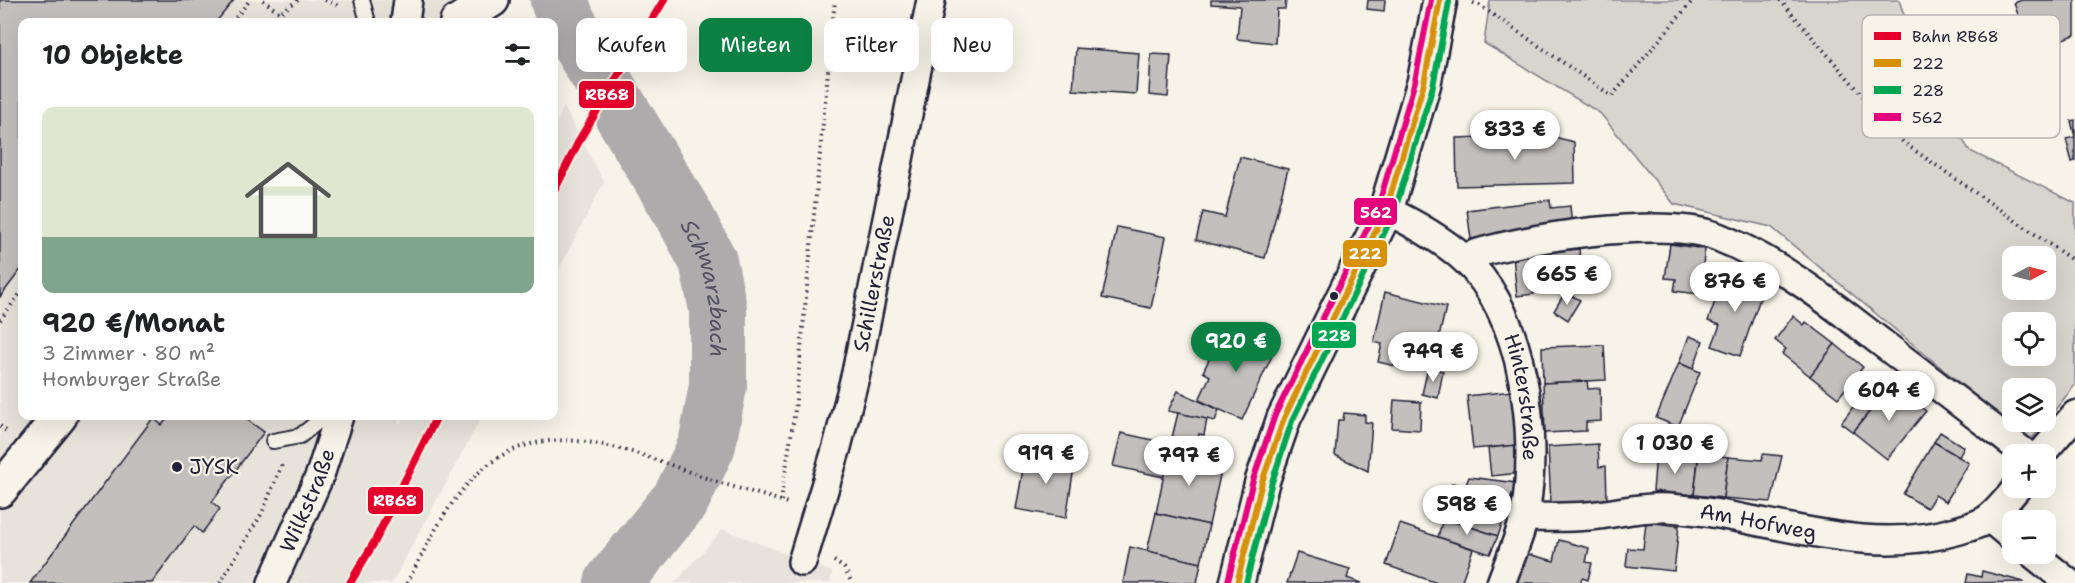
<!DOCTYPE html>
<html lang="de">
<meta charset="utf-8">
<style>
:root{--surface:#fff;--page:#f2f2f2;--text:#202124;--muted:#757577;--accent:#0b8043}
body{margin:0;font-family:"Shantell Sans",sans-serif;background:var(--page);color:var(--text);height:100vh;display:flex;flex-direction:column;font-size:22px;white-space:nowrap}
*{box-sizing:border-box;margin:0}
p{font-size:20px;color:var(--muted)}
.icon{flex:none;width:33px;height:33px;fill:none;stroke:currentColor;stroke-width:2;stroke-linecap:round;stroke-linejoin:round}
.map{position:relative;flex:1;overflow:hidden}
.details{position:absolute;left:18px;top:18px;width:540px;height:402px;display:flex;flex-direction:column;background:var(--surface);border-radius:12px;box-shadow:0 6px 24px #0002}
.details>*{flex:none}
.hud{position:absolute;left:576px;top:18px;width:570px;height:54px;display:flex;gap:12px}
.needle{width:39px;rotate:83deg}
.buttons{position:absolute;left:2002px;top:246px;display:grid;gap:12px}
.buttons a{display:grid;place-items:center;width:54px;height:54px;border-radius:12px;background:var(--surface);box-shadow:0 6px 24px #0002;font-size:30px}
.price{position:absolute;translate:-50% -51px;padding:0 14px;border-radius:21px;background:#fff;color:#222;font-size:20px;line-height:39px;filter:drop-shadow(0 2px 3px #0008)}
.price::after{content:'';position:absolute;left:50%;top:36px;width:18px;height:14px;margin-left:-9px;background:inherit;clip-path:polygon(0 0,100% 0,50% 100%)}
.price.selected{background:var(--accent);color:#fff}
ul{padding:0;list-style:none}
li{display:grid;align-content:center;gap:12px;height:318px;padding:0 24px}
li span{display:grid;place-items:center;height:186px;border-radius:12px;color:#555}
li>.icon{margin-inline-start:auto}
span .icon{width:108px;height:108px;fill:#fffc;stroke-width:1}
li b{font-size:26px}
h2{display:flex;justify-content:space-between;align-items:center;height:72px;padding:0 24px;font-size:26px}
.tag{padding:0 21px;border-radius:12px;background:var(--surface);box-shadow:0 6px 24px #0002;font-size:21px;line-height:54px}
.tag.selected{background:var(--accent);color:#fff}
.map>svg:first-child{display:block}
</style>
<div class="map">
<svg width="2075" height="583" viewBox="0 0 2075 583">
<rect width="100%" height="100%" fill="#f7f3e8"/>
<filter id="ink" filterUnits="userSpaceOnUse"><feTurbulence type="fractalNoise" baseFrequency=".0167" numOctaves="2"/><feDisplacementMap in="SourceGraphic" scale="12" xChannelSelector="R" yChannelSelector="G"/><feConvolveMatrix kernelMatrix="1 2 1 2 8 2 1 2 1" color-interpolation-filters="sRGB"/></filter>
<g filter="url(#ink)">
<g fill="#e7e3db">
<polygon points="0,0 463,0 469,22 22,22 22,416 396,416 400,424 405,416 482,416 392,583 0,583"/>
<polygon points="564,107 604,182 554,279 554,128"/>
<polygon points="723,529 832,572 830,583 675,583"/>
</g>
<path fill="#d8d5cf" stroke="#7d7c85" stroke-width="1.5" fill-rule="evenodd" d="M1490 0H1899L1930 91 1970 151 2075 203V385L2046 421V388H2013V422H2046L2030 441 1771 227 1674 204 1600 113 1484 43ZM2013 256H2046V290H2013ZM2013 322H2046V356H2013Z"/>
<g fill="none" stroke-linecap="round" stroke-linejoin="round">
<path stroke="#aeabad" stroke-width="58" id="s1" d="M559 0 567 22 684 215 708 261 718 309V386L707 445 681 499 613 583"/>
</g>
<g fill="#c2bfbd" stroke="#22223b" stroke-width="1.5">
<polygon points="0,0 234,0 216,22 22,22 22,268 0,297"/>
<polygon points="1211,0 1286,0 1285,9 1277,9 1275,43 1237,39 1240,6 1211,4"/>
<polygon points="1368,0 1385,0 1384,11 1367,9"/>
<polygon points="2022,0 2075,0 2075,35 2030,50 2014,3"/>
<polygon points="1076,48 1139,53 1136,94 1073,90"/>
<polygon points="1151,54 1171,55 1168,97 1149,95"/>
<polygon points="2075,120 2075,161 2072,162 2066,139 2075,137 2071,121"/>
<polygon points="1547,135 1574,142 1575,183 1457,186 1456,138"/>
<polygon points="1240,157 1288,169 1265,258 1196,240 1203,212 1225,217"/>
<polygon points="1550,200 1551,208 1570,206 1572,227 1471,239 1467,210"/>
<polygon points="1117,227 1166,237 1151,308 1102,298"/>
<polygon points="1670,244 1705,249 1699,294 1674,291 1676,279 1665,278"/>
<polygon points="1579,249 1582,283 1534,288 1534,294 1517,296 1513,256"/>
<polygon points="1725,273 1764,287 1740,356 1712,346 1720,325 1708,321"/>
<polygon points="1385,292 1446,307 1434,358 1404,351 1400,367 1378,362 1382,344 1374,342"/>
<polygon points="1565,292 1580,300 1568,320 1554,311"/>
<polygon points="1793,316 1804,325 1806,322 1835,344 1810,376 1782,354 1786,349 1775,340"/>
<polygon points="1233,327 1276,347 1242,420 1199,400 1210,376 1203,372 1212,353 1219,357"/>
<polygon points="1689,336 1703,341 1693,369 1679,363"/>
<polygon points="1835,344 1863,367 1838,398 1810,376"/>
<polygon points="1604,345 1606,380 1543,383 1542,347"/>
<polygon points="1679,363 1700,372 1678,427 1656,418"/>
<polygon points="1428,368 1443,371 1438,398 1422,394"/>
<polygon points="1587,381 1588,389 1600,388 1601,421 1586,422 1586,431 1545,433 1543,383"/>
<polygon points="1892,384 1926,411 1887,459 1853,432"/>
<polygon points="1178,391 1219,410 1215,421 1168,411"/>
<polygon points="1512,391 1518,445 1473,449 1467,396"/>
<polygon points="1394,400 1421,402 1420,430 1392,428"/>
<polygon points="1856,403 1869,412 1853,432 1841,423"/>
<polygon points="1178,413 1207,419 1204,435 1199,434 1194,455 1169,450"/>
<polygon points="1344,413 1365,415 1365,422 1372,423 1368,471 1335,455 1338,420 1343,420"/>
<polygon points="169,416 242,416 264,432 212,502 220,509 202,533 194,526 152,583 30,583 153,418 162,425"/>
<polygon points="1940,432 1964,447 1959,457 1934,442"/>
<polygon points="1121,433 1171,444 1164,477 1113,466"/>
<polygon points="1934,442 1969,463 1946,502 1935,495 1927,508 1903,494"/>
<polygon points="1598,444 1599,467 1606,466 1607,501 1551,503 1548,447"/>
<polygon points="1518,445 1520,473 1491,476 1488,448"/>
<polygon points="1169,450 1223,462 1209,525 1156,513"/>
<polygon points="1026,452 1075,461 1066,518 1016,509"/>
<polygon points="1656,454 1698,459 1694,495 1653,491"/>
<polygon points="1699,454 1728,457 1723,498 1694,495"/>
<polygon points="1763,454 1782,456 1771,502 1723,498 1728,457 1762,460"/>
<polygon points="1469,477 1516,483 1498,536 1443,518 1452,483 1465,487"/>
<polygon points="1156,513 1209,525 1201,563 1147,551"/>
<polygon points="1443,518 1498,536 1490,554 1438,537"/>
<polygon points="1646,522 1679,526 1674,571 1626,566 1628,548 1643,549"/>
<polygon points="1400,524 1473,549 1461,583 1437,583 1386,565"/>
<polygon points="1559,540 1589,548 1586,562 1592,563 1588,580 1582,578 1580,583 1517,583 1524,553 1554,561"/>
<polygon points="1130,547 1201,563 1197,583 1123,583"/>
<polygon points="1297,553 1350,569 1347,578 1362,583 1287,583"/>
<polygon points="1982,571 2024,582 1966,583 1968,574 1981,577"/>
</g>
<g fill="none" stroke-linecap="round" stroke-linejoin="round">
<defs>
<g id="lane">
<polyline points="362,0 368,22"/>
<polyline points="273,441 300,436 325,416"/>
</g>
<g id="street">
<polyline points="405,22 408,0"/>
<path id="s2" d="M1386 210C1413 223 1440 238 1463 258 1525 313 1539 437 1525 514 1520 537 1509 561 1501 583"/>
<path d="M1463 258C1517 238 1666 215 1718 237 1778 261 1832 304 1882 343 1930 380 1978 417 2026 454"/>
<polyline points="2041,454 2075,415"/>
<path id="s3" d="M1524 517C1546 517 1567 518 1588 516 1615 514 1641 506 1669 508 1765 514 1860 559 1956 531 1966 528 1980 525 1989 518 1999 510 2009 497 2017 488"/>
<polyline points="1989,518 2013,538"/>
<polyline points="2033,554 2069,583"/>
<path id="s4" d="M802 562 837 447 856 373 931 0"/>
<path id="s5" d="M272 583 320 475 339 416"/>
</g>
<g id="secondary">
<polyline points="457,22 492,0"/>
<polyline points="0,490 60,416"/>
<polyline points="1237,583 1262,482 1284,418 1386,210 1424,83 1440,0"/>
</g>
</defs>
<use href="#lane" stroke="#22223b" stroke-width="18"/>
<use href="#street" stroke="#22223b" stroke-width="32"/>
<use href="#secondary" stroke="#22223b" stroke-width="38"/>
<g stroke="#22223b" stroke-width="4" stroke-dasharray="1.5 4.5" stroke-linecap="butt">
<polyline points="263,0 280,13 298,0"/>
<polyline points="325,0 341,7"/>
<polyline points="1780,0 1904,143 2075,262"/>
<polyline points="1473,3 1479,5 1612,96 1693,0"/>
<polyline points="232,22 250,0"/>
<polyline points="0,320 22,291"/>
<polyline points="0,426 6,431"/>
<polyline points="781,501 795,410 835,0"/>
<polyline points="834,561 844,568 852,583"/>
<polyline points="220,583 262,513 283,462"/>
<path d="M407 583C430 540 452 490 493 461 560 415 645 457 712 480 738 489 765 495 790 504"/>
</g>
<use href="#lane" stroke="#f7f3e8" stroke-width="14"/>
<use href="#street" stroke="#f7f3e8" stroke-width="27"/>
<use href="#secondary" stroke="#f7f3e8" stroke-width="33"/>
<defs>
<polyline id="bus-1" points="1237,583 1262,482 1284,418 1386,210 1424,83 1440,0"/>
<polyline id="bus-2" points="1246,583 1271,485 1292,421 1394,213 1433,86 1449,2"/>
<polyline id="bus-3" points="1228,581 1253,480 1275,415 1378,207 1415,81 1431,0"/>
</defs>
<use href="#bus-1" stroke="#f7f3e8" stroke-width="10"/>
<use href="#bus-2" stroke="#f7f3e8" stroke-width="10"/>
<use href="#bus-3" stroke="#f7f3e8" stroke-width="10"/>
<use href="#bus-1" stroke="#d79209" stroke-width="6"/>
<use href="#bus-2" stroke="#00a651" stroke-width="6"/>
<use href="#bus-3" stroke="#e5007d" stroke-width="6"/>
<defs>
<g id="rail-1">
<polyline points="554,191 581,137 664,0"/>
<polyline points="350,583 375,541 437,416"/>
</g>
</defs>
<use href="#rail-1" stroke="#f7f3e8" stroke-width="12"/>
<use href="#rail-1" stroke="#e4002b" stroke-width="8"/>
</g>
</g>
<g fill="#22223b" stroke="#f7f3e8" stroke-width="2">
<circle cx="1334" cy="296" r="5"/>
<circle cx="177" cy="467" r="6"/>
</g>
<g text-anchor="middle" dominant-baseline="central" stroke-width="4.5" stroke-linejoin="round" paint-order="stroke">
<g font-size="21" fill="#22223b" stroke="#f7f3e8">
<text stroke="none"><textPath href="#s4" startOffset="288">Schillerstraße</textPath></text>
<text stroke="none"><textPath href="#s2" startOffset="246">Hinterstraße</textPath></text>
<text stroke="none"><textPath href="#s5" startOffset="90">Wilkstraße</textPath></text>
<text stroke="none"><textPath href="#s3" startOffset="236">Am Hofweg</textPath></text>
</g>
<g font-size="21" fill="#22223b" stroke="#f7f3e8" text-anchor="start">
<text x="189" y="467">JYSK</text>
</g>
<g font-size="22" font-style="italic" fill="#535263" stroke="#f7f3e8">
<text stroke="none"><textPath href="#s1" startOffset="327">Schwarzbach</textPath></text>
</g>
</g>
<rect x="1862" y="15" width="198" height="123" rx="9" fill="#f7f3e8" stroke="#b7b4b4" stroke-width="1.5"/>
<rect x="1874" y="32" width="27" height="8" fill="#e4002b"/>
<rect x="1874" y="59" width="27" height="8" fill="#d79209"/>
<rect x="1874" y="86" width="27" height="8" fill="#00a651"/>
<rect x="1874" y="113" width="27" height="8" fill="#e5007d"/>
<g font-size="16" fill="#22223b">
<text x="1912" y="42">Bahn RB68</text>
<text x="1912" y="69">222</text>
<text x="1912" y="96">228</text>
<text x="1912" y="123">562</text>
</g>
<g stroke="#f7f3e8" stroke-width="2">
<rect x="578" y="80" width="57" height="29" rx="6" fill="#e4002b"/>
<rect x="1353" y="197" width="45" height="29" rx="6" fill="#e5007d"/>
<rect x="1342" y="239" width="46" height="29" rx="6" fill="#d79209"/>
<rect x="1311" y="321" width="46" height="28" rx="6" fill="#00a651"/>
<rect x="367" y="486" width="57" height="29" rx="6" fill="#e4002b"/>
</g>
<g font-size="16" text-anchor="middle" font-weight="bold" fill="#fff">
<text x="607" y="100">RB68</text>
<text x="1376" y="218">562</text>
<text x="1365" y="259">222</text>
<text x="1334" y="341">228</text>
<text x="395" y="506">RB68</text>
</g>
</svg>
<div class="buttons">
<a><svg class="needle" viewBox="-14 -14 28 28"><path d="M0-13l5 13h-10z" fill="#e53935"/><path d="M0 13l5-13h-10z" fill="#757577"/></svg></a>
<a><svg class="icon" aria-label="locate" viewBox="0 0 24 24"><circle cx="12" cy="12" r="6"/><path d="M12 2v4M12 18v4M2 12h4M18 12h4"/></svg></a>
<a><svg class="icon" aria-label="layers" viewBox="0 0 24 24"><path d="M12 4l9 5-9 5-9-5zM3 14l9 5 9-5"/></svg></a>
<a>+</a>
<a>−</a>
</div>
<b class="price" style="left:1515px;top:161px">833 €</b>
<b class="price" style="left:1567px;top:306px">665 €</b>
<b class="price" style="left:1735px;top:313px">876 €</b>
<b class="price selected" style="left:1236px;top:373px">920 €</b>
<b class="price" style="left:1433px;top:383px">749 €</b>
<b class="price" style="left:1889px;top:422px">604 €</b>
<b class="price" style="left:1675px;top:475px">1 030 €</b>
<b class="price" style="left:1046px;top:485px">919 €</b>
<b class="price" style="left:1189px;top:487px">797 €</b>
<b class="price" style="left:1467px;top:536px">598 €</b>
<div class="hud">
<a class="tag">Kaufen</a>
<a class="tag selected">Mieten</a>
<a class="tag">Filter</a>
<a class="tag">Neu</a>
</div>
<section class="details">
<h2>10 Objekte<svg class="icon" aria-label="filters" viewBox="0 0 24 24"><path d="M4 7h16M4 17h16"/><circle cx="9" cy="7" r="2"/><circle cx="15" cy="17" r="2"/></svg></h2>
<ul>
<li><span style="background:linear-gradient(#dfe7d0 70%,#7fa58c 0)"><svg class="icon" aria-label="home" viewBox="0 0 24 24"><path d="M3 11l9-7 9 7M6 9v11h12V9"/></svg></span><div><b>920 €/Monat</b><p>3 Zimmer · 80 m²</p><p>Homburger Straße</p></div></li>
</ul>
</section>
</div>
